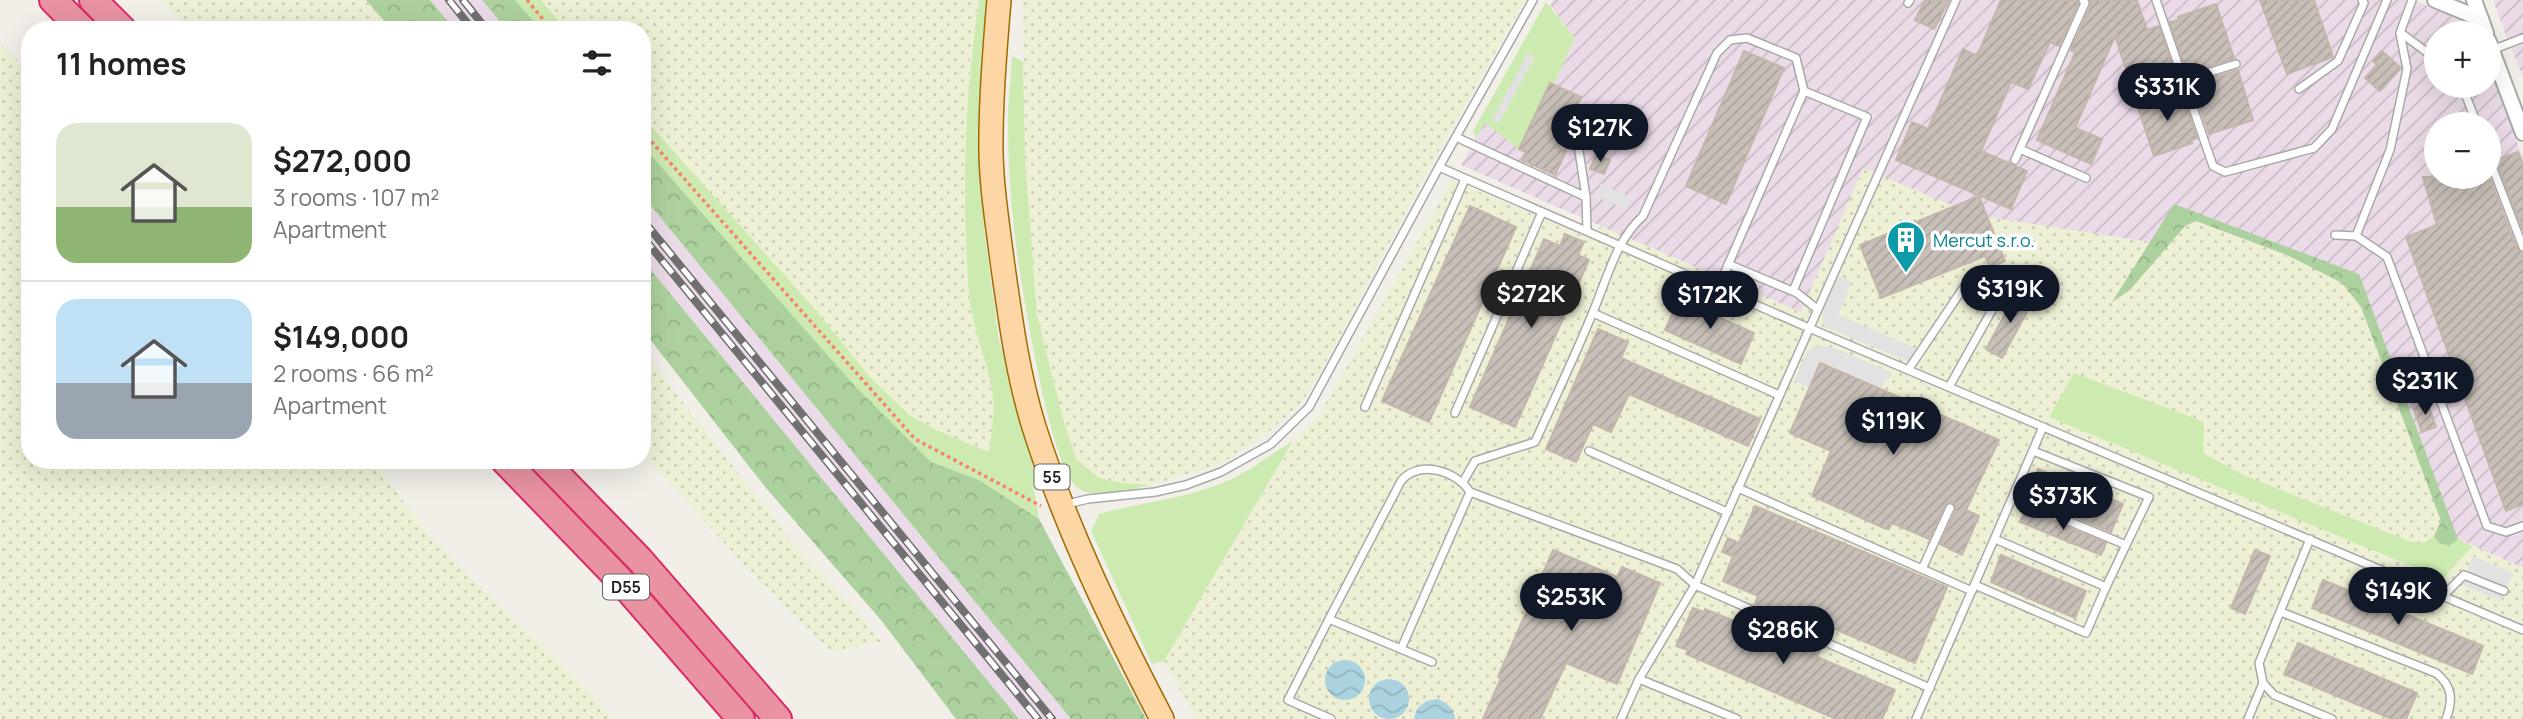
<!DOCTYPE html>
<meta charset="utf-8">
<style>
:root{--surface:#fff;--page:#f6f6f6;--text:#222;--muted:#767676;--line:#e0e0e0;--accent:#111827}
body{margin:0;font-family:Manrope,sans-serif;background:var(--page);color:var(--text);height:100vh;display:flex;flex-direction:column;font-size:26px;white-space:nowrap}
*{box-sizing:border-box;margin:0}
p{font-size:23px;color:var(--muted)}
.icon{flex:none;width:38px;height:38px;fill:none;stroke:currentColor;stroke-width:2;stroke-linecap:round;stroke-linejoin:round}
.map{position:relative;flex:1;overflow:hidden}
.sheet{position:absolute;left:21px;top:21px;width:630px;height:448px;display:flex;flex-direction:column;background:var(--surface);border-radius:28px;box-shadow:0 7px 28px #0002}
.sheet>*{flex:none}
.controls{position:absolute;left:2424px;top:21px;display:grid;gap:14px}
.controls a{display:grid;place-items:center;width:77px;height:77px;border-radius:50%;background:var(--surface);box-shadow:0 7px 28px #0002;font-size:35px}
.price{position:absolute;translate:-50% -60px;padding:0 16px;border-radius:24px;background:var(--accent);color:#fff;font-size:23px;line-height:46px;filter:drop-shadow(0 2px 4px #0008)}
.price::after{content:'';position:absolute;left:50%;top:42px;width:21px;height:16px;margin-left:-10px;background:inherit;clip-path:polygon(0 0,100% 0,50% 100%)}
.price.on{background:#222;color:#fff}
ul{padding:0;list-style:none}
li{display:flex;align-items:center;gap:21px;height:175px;padding:0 35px}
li+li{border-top:2px solid var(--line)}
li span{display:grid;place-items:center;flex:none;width:196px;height:140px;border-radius:21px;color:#555}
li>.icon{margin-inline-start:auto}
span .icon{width:84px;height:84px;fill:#fffc;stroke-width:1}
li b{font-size:30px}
h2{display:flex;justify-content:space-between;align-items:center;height:84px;padding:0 35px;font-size:30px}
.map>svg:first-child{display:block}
</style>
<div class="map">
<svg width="2523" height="719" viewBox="0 0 2523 719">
<defs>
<pattern id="industrial-furrows" width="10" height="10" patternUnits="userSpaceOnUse" patternTransform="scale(1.75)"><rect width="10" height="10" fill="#ebdbe8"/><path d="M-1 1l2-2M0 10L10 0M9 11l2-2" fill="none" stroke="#c9bcc7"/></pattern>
<pattern id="farmland-dots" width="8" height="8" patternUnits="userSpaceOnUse" patternTransform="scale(1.75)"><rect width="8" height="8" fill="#eef0d5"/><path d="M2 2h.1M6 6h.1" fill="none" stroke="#ccceb7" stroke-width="1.8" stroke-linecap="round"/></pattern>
<pattern id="forest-crowns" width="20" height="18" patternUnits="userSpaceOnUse" patternTransform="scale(1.75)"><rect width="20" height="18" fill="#add19e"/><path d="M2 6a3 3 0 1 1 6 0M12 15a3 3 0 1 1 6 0" fill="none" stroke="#95b388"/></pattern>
<pattern id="water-waves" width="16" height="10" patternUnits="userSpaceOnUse" patternTransform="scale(1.75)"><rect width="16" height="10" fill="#aad3df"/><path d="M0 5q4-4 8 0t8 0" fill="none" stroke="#92b5bf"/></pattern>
<pattern id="building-hatch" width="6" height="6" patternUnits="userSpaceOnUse" patternTransform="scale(1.75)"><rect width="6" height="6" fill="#c7bfb8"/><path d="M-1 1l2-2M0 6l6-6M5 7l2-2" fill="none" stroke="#aba49e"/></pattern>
</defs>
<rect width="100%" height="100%" fill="#f2efe9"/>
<g fill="url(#industrial-furrows)" fill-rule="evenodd">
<path d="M1553 0H2414L2463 22 2475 33H2436V86H2488L2489 65 2523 159V568L2456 538 2358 274 2174 205 2124 283 1864 168 1801 313 1461 165 1484 123 1550 82 1554 83 1575 38 1550 5ZM2436 124H2488V177H2436Z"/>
<polygon points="2493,0 2523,0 2523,77 2509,43"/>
</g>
<g fill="#ebdbe8">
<polygon points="430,0 482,0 507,30 455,30"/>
<polygon points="642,195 1071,719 1019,719 642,259"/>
</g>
<g fill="url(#farmland-dots)">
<polygon points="162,0 366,0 390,30 192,30"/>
<polygon points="541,0 979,0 970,58 964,190 970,298 993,397 994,417 989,452 936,430 909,415 870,377 642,116 642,30 566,30"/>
<polygon points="1023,0 1525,0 1428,170 1319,375 1302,402 1269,432 1219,465 1151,485 1121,483 1099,478 1076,459 1063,419 1037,315 1025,157"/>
<polygon points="0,43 30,73 30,460 373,460 425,530 467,574 580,681 614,719 0,719"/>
<polygon points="1863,168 1975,215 2169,245 2185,226 2196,221 2287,255 2306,265 2358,273 2456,538 2523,569 2523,719 1196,719 1164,661 1293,443 1320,414 1452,180 1595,241 1600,226 1801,312"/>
<polygon points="642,350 796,547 872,629 881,642 831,652 756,578 642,452"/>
</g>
<g fill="#cdebb0">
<polygon points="515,0 541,0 566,30 541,30"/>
<path d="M979 0H987L981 57 984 230 999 340 1037 473 1033 482 1039 519 979 480 931 462 855 386 642 145V116L814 308 870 377 909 415 936 430 989 452C991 434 995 416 993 398 989 363 972 329 969 294 962 196 964 97 979 0Z"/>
<polygon points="1546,2 1575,38 1554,84 1550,82 1519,149 1485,123 1476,138 1473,131"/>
<path d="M1012 56 1023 62 1025 158 1037 315 1063 419 1076 459 1099 478 1121 483 1151 485C1131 489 1096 501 1078 488 1050 469 1023 292 1017 253 1012 216 1008 167 1008 130 1007 106 1011 81 1012 56Z"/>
<polygon points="2074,373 2199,420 2204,426 2203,453 2241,474 2411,542 2424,543 2434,536 2439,543 2449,546 2458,539 2472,546 2443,579 2049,417"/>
<path d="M1293 441 1164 661 1152 664 1091 531 1099 514C1141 502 1186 499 1227 481 1250 471 1271 454 1293 441Z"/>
</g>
<g fill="url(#forest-crowns)">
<polygon points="366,0 430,0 455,30 392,30"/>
<polygon points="482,0 515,0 541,30 507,30"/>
<polygon points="642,145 855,386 931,462 979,480 1039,519 1146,719 1071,719 642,195"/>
<polygon points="2174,204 2359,274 2458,539 2449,546 2439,543 2434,536 2441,521 2361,307 2342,283 2287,255 2196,221 2185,226 2130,290 2112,302"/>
<polygon points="642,259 1019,719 956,719 881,620 766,488 642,329"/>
</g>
<g fill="#e2e2e2">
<polygon points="1528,53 1535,57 1499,123 1492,120"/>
<polygon points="1601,184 1632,198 1627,210 1596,196"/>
<polygon points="1837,276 1852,282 1838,315 1918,349 1910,362 1828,328 1823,322 1822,312"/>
<polygon points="1820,345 1834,348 1893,373 1880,388 1821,362 1809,388 1794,381 1808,350"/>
<polygon points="2473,556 2513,573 2501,601 2462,585"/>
</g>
<g fill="url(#water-waves)">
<circle cx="1345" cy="680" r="20"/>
<circle cx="1389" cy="699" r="20"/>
<path d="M1438 699C1448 704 1454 708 1455 719H1414C1416 705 1425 700 1438 699Z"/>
</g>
<g fill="url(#building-hatch)" stroke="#c4b6ab" stroke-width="2">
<polygon points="1925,0 1949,0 1934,29 1915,20"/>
<polygon points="2001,0 2077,0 2078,4 2059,46 2050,42 2028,89 2011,82 1981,151 2027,171 2011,209 1896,160 1912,122 1928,129 1963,49 1977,56"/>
<polygon points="2090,0 2137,0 2147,30 2159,26 2177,79 2134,93 2115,36 2075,128 2102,139 2091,164 2037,140 2075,53 2071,50 2091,5"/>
<polygon points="2260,0 2314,0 2333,57 2287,74"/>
<polygon points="2216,4 2234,58 2187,73 2170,22 2179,20 2178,17"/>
<polygon points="1744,51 1784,68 1726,204 1686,186"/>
<polygon points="2382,51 2401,68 2380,91 2365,78 2377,65 2373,61"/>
<polygon points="2238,70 2253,120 2209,134 2192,85"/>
<polygon points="1550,83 1581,97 1558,147 1566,151 1555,175 1522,160 1526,152 1519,149"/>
<polygon points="2181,91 2197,138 2191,140 2192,143 2154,156 2137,105"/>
<polygon points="2518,152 2523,165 2523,230 2496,160"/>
<polygon points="1596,154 1610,160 1604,174 1590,169"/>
<polygon points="2488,174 2517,249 2523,253 2523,504 2506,511 2406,237 2437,225 2423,177 2488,177"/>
<polygon points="1979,196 2005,261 1990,268 1985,256 1881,298 1860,245"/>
<polygon points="1470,206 1516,227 1429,422 1382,401"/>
<polygon points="1565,234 1584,242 1578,255 1589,260 1515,427 1470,407 1544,239 1560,246"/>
<polygon points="2017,292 2034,299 2002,358 1986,349"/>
<polygon points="1679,299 1754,333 1741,364 1665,330"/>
<polygon points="1598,329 1628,342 1621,358 1760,419 1748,446 1629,394 1611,432 1593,424 1576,462 1546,449"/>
<polygon points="1820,363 1999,440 1966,510 1979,516 1962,555 1940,544 1956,510 1955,505 1952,502 1945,505 1929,539 1892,523 1889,529 1884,528 1812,496 1831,451 1790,433"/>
<polygon points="2427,402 2436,427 2422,432 2413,408"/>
<polygon points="2038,469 2123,504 2111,532 2030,498 2031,495 2028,494"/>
<polygon points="1755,506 1947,587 1915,663 1830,627 1826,636 1755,604 1758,596 1723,581 1733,556 1722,552 1728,538 1739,543"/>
<polygon points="2025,510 2106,543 2101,555 2020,522"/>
<polygon points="1553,550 1617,577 1622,567 1660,583 1617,684 1566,663 1540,719 1483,719 1501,678 1498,677"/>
<polygon points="2255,550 2270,556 2245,614 2231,608"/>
<polygon points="2001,555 2086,591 2075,618 1991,582"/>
<polygon points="2323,580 2483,646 2472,674 2312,608"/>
<polygon points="1693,608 1704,612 1705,609 1746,626 1750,616 1821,647 1817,657 1895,690 1882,719 1836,719 1686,654 1688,650 1676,646"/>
<polygon points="2298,643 2417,693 2406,719 2392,719 2284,674"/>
</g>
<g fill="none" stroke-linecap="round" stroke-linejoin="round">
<defs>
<g id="lane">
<polyline points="2156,0 2213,166 2225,172 2314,148 2332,129 2387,0"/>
<polyline points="2412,0 2400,33 2407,69 2390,150 2356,236 2387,257 2487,526 2506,532 2523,526"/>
<polyline points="1908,3 1910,0"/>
<polyline points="2401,33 2436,59"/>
<polyline points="2492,50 2523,38"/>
<polyline points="2458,86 2466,96 2477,124"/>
<polyline points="2299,89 2338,61 2364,3 2362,0"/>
<polyline points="2136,99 2185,83 2188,79 2236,64"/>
<polyline points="1456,137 1586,197"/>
<polyline points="1577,138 1586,197 1587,230"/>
<polyline points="2020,149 2086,178"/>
<polyline points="2488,156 2523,247"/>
<polyline points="2015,160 2085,3 2083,0"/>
<polyline points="1439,167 1809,328 2523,630"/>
<polyline points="2335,235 2356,236"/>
<polyline points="1728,264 1797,293 1817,309"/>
<polyline points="1793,291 1867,117 1804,91"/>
<polyline points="1593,313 1779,395"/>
<polyline points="1908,370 1968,281"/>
<polyline points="1949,387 2006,285 2011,282 2035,293"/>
<polyline points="1365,407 1465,179"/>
<polyline points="1455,413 1542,212"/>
<polyline points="1589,451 1727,512"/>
<path d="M1463 482 1475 461 1535 442C1555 398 1575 356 1593 312 1607 279 1616 240 1643 216L1717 53 1730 40 1747 38 1796 58 1804 91 1718 288"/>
<polyline points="1738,488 1972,591"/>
<polyline points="2013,498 2126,545"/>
<polyline points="1067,504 1088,499 1155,492 1186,485 1221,472 1271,444 1309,407 1439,167 1533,0"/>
<polyline points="1995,539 2106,587 2149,497 2033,451"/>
<polyline points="2310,539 2259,663 2263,683 2274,695 2332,719"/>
<polyline points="1922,569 1950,508"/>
<polyline points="1975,585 2086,633 2106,587"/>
<polyline points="2443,596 2464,575 2504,591"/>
<path d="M2281 612 2436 673C2453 686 2453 701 2446 719"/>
<polyline points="1329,619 1288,700 1331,719"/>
<polyline points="1401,649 1470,492"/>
<path d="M1432 662 1329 619 1401 481C1419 459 1457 471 1470 492L1677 569 1695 585 1930 688"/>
<polyline points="1639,679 1737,719"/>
<polyline points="1621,719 1639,679 1695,585 1956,0"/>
<polyline points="1916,719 2043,427"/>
<polyline points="2248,719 2263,683"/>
</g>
<g id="street">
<polyline points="2435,0 2481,19"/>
<polyline points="2474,0 2486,33"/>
<polyline points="2488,40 2523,133"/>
</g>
<path id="primary" d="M999 0C995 46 991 92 991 138 990 178 997 220 1002 260 1010 316 1017 372 1034 427 1066 528 1113 625 1162 719"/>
<g id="highway">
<polyline points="53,0 83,30"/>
<polyline points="93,0 123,30"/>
<polyline points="504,460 619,579 741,719"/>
<polyline points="543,460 640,560 778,719"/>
</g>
</defs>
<use href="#lane" stroke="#a9a9a9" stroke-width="10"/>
<use href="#street" stroke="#a9a9a9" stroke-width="18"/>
<use href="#primary" stroke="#a06b00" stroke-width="26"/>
<use href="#highway" stroke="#dc2a67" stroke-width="30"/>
<g stroke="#fa8072" stroke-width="3.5" stroke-dasharray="3.5 3.5" stroke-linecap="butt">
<polyline points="527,0 552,30"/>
<polyline points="642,131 915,439 1041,506"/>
</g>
<use href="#lane" stroke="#fff" stroke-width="7"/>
<use href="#street" stroke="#fff" stroke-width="14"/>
<use href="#primary" stroke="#fcd6a4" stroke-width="23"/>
<use href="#highway" stroke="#e892a2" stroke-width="26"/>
<defs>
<g id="rail">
<polyline points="449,0 473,30"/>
<polyline points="463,0 487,30"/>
<polyline points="642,219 1052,719"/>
<polyline points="642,236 1038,719"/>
</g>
</defs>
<use href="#rail" stroke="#707070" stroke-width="8"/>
<use href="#rail" stroke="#fff" stroke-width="5" stroke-dasharray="16" stroke-linecap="butt"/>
</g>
<defs>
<symbol id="building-pin" viewBox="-11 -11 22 30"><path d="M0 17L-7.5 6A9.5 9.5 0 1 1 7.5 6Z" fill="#0f9aa8" stroke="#fff"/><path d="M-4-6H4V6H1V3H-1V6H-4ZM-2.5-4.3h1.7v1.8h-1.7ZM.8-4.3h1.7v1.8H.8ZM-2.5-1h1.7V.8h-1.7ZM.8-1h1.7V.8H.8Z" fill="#fff"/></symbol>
</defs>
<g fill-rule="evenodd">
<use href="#building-pin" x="1884" y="218" width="44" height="60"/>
</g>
<g text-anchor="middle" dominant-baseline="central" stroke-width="7" stroke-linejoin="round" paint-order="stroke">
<g fill="#fff" stroke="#646464" stroke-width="2">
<rect x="1034.5" y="464.5" width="35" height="25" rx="5"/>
<rect x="603" y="574.5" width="46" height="25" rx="5"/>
</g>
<g font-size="16" font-weight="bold" fill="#222">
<text x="1052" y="477">55</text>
<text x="626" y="587">D55</text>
</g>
<g font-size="18" fill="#0d838f" stroke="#fff" text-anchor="start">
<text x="1933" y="240">Mercut s.r.o.</text>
</g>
</g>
</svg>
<div class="controls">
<a>+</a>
<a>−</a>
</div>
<b class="price" style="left:2167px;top:123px">$331K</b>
<b class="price" style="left:1600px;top:164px">$127K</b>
<b class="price" style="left:2010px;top:325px">$319K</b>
<b class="price on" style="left:1531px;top:330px">$272K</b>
<b class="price" style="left:1710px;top:331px">$172K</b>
<b class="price" style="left:2425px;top:417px">$231K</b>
<b class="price" style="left:1893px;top:457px">$119K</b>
<b class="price" style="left:2063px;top:532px">$373K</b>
<b class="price" style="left:2398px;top:627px">$149K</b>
<b class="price" style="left:1571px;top:633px">$253K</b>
<b class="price" style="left:1783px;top:666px">$286K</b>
<section class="sheet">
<h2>11 homes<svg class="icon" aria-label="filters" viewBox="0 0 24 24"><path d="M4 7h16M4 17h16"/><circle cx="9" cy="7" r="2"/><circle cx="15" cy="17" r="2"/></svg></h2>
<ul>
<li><span style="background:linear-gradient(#dfe7d0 60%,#8fb573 0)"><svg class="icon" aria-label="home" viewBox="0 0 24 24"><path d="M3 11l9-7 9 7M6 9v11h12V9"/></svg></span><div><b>$272,000</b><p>3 rooms · 107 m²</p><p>Apartment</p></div></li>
<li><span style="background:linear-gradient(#bfe0f5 60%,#9aa5b1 0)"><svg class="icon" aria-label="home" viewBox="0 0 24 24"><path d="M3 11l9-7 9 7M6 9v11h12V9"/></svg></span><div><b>$149,000</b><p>2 rooms · 66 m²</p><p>Apartment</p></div></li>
</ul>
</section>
</div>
